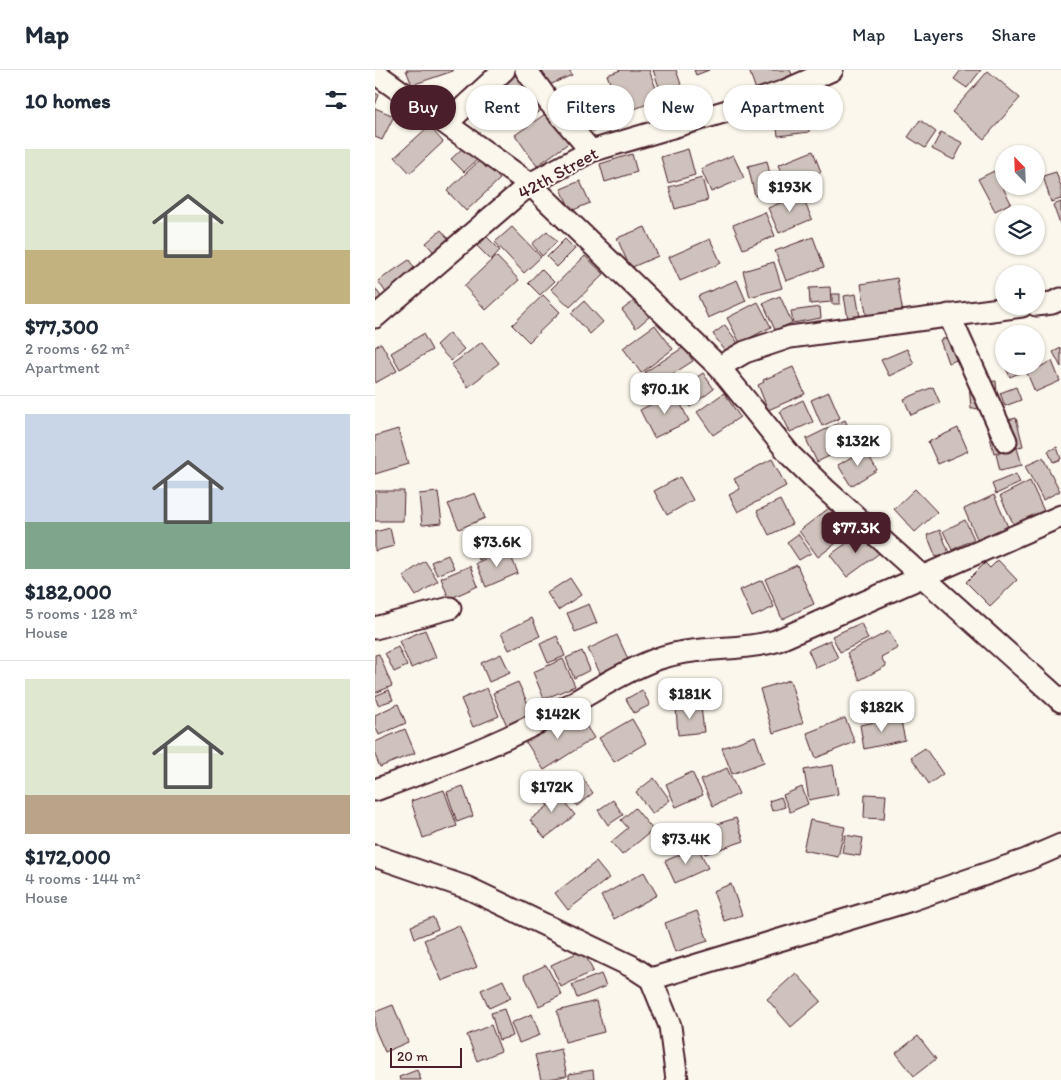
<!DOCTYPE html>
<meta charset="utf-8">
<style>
:root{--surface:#fff;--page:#f6f6f7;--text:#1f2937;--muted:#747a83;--line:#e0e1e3;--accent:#4a1f2b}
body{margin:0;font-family:Itim,sans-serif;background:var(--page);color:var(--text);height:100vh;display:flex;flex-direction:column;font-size:19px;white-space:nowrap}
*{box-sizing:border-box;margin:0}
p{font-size:16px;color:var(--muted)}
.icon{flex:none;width:28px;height:28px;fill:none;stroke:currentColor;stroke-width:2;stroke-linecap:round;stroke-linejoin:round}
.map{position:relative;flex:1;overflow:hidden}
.drawer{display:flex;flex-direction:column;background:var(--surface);width:375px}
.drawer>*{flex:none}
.guide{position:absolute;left:15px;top:15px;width:475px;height:45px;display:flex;gap:10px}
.needle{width:32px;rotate:337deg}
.buttons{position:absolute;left:620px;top:75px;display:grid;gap:10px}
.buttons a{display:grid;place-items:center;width:50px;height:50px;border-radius:50%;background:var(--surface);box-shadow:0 1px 4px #0004;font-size:25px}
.scale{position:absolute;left:15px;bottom:12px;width:72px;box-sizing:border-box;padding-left:5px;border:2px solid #4a1f2b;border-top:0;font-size:14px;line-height:18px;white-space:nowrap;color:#4a1f2b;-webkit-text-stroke:4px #fbf7ec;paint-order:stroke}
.price{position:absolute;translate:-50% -42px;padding:0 11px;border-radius:10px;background:#fff;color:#222;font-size:16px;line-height:32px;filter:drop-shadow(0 1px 2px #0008)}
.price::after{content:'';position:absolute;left:50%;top:30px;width:15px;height:11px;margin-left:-8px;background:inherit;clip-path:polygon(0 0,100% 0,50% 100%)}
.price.selected{background:var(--accent);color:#fff}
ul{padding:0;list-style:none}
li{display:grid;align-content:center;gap:10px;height:265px;padding:0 25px}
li+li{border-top:1px solid var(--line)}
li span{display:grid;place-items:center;height:155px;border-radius:0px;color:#555}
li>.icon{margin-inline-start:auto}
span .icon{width:90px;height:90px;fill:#fffc;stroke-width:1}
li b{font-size:21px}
h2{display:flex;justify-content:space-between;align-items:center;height:60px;padding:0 25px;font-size:21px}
.tag{padding:0 18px;border-radius:22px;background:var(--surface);box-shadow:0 1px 4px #0004;font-size:18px;line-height:45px}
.tag.selected{background:var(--accent);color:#fff}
header{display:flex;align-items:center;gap:30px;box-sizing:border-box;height:70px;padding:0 25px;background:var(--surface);border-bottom:1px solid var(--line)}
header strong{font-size:24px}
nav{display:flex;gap:28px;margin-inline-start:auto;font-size:18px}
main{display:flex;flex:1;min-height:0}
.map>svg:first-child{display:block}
</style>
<header>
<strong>Map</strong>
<nav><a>Map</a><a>Layers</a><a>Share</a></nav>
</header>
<main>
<section class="drawer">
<h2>10 homes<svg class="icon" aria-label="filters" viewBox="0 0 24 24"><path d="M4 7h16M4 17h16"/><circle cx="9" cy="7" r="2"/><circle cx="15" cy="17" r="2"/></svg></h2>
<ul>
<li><span style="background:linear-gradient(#dfe7d0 65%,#c2b280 0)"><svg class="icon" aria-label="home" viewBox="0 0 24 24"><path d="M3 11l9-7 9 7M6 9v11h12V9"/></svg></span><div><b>$77,300</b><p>2 rooms · 62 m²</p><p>Apartment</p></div></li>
<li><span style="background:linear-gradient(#c9d6e8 70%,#7fa58c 0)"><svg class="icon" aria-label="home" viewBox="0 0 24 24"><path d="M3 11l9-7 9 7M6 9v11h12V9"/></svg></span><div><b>$182,000</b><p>5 rooms · 128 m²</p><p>House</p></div></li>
<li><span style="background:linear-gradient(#dfe7d0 75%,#b9a48a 0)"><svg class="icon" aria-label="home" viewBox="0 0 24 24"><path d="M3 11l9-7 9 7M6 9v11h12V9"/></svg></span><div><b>$172,000</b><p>4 rooms · 144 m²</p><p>House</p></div></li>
</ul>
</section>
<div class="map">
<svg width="686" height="1010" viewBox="0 0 686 1010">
<rect width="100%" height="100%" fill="#fbf7ec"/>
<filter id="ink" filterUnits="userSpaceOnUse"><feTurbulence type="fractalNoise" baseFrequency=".02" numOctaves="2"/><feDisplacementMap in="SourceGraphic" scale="10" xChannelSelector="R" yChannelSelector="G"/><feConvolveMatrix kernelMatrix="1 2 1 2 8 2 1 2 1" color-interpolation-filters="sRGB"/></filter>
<g filter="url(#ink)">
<g fill="#cfc2bc" stroke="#4a1f2b">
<polygon points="31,0 78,0 78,1 37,15"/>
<polygon points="165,0 195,0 197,5 172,16"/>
<polygon points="246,0 274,0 285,29 247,44 232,5"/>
<polygon points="278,0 301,0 308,20 288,28"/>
<polygon points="319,0 334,0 321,5"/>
<polygon points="374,0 415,0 418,7 381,20"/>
<polygon points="586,0 606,0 592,18 579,9"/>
<polygon points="613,1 645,28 609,69 577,42"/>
<polygon points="140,4 151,19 129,35 118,19"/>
<polygon points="224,17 244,43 218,62 198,36"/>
<polygon points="159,19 171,37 151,50 139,32"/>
<polygon points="0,23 4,25 0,35"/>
<polygon points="423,26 426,33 415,38 412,31"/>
<polygon points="431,37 434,62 403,66 400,41"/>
<polygon points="0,38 19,46 7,70 0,67"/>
<polygon points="173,42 195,72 162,96 140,65"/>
<polygon points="545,50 561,62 550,78 533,67"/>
<polygon points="54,56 68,72 35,103 20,87"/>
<polygon points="566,62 588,73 579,90 557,79"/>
<polygon points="90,76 103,89 89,102 76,89"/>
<polygon points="313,79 320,105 293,113 286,87"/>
<polygon points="438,81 446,102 412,116 403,95"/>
<polygon points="257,84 262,102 230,112 225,94"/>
<polygon points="358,85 369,108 336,122 326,99"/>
<polygon points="106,89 125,109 91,141 72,121"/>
<polygon points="392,91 399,122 380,126 373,96"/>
<polygon points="619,101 636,133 620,141 603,109"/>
<polygon points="681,102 686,117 686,129 676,132 668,106"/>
<polygon points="327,108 333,130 300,139 294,117"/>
<polygon points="205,111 215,133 196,141 186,119"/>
<polygon points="426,124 437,149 404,163 393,138"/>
<polygon points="686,132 686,154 685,154 678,135"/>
<polygon points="390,142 400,166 368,179 358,155"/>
<polygon points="137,157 166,187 149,203 120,172"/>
<polygon points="270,157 283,186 255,198 242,168"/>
<polygon points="66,160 77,173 62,186 51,173"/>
<polygon points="172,161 182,172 167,186 157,174"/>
<polygon points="112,167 125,180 116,190 102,176"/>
<polygon points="438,167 449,197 411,211 400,181"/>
<polygon points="190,169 200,179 182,197 172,187"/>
<polygon points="335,169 346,193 305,211 294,187"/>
<polygon points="121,186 144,210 111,240 89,216"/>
<polygon points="210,186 229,204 195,237 176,219"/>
<polygon points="34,190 45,206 14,227 3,211"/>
<polygon points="399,192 407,218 375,227 368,201"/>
<polygon points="166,199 179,212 165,225 153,213"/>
<polygon points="522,208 528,243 492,249 486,214"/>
<polygon points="362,210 371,231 333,248 323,226"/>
<polygon points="455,217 456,232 435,234 434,218"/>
<polygon points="0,218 9,231 0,238"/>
<rect x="457" y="224" width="8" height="10"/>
<polygon points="481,224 485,247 473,249 469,226"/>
<polygon points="168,225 185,242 154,272 137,255"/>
<polygon points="405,226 417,253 400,260 388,233"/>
<polygon points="260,230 274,247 261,258 247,240"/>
<polygon points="209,231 228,252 215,264 196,243"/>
<polygon points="383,232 396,257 365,273 352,248"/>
<polygon points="445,237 446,248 418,253 416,241"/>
<polygon points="280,255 298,279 266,303 248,278"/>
<polygon points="350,255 363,273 351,282 338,264"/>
<polygon points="591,262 599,284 573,293 565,270"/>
<polygon points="74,263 89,279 76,291 61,275"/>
<polygon points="48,264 57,280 25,299 16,283"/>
<polygon points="107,272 124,293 93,317 76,295"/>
<polygon points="6,273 22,301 0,313 0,277"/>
<polygon points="309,277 318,291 279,316 270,302"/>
<polygon points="686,278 686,297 678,282"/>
<polygon points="532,279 539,294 514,306 506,290"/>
<polygon points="677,291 685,311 660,322 652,303"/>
<polygon points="630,296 655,296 656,298 635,307"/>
<polygon points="418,297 430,324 393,340 383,315 389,312 388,310"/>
<polygon points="328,303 339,319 315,337 303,320"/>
<polygon points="621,311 623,337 596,339 594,313"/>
<polygon points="558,317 565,333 536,345 529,329"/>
<polygon points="641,317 646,330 630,336 625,323"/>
<polygon points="300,322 314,351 279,368 265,340"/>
<polygon points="454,322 465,348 447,356 436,330"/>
<polygon points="349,323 365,347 338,365 322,342"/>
<polygon points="428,330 438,352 415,362 405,341"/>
<polygon points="641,348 648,376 619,383 612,355"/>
<polygon points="470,350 481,373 442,392 431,369"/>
<polygon points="583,358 593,381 563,394 553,372"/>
<polygon points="23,359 33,394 0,404 0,366"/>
<polygon points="682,377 686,389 678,392 673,381"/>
<polygon points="642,378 647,395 625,400 621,384"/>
<polygon points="490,379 502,400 476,416 463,395"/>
<polygon points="668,388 685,421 668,430 650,396"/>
<polygon points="397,389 411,416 363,442 354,425 365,419 359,409"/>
<polygon points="641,404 645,413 621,424 617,414"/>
<polygon points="305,407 318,430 292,445 279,421"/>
<polygon points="655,411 669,441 639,455 625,426"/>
<polygon points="540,419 562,442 540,462 519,439"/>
<polygon points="0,421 29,421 28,451 0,451"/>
<polygon points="63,422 67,453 47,455 44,424"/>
<polygon points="100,423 110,448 84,459 73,434"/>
<polygon points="619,425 633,457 603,471 589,439"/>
<polygon points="405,430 417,454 394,465 382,441"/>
<polygon points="458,435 477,461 443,487 424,461"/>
<polygon points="590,450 599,469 577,480 568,461"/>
<polygon points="15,458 19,476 0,481 0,462"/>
<polygon points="490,460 506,482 472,507 455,485"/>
<polygon points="565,460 574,483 561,487 552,465"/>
<polygon points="423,464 436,483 424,490 412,472"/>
<polygon points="122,469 127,479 104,490 100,479"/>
<polygon points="133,479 143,503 111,517 101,493"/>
<polygon points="73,485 79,498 62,505 56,492"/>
<polygon points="623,490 642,510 615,536 591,512 610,493 615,498"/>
<polygon points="50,491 63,511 41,526 28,506"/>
<polygon points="422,495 439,534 407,549 390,509"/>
<polygon points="95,496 103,516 74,529 66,508"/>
<polygon points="195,508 206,525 183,540 172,523"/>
<polygon points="387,510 399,537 377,547 365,520"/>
<polygon points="214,534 222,553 200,562 192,543"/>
<polygon points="157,548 165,566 134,580 126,563"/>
<polygon points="486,553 493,569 465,582 457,566"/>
<polygon points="50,560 61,587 36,598 24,571"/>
<polygon points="514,561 523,578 506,587 511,596 485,610 472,583"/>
<polygon points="242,565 253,589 225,603 213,579"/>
<polygon points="182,566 190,586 173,593 165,574"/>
<polygon points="455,570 463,588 441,598 433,580"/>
<polygon points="23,577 32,596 19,602 10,583"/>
<polygon points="207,581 215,600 199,608 191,588"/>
<polygon points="4,584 17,616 0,623 0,585"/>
<polygon points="126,584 135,603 114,612 106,593"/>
<polygon points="188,589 200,616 169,629 158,602"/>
<polygon points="415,610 428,653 398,663 385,619"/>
<polygon points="143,612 158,645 132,656 118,623"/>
<polygon points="112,618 124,646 98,657 86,629"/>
<polygon points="14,620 18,630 3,635 0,626"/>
<polygon points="267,620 275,635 259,643 251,629"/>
<polygon points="23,634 31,653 4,665 0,656 0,645"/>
<polygon points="326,636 329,662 303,665 301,638"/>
<polygon points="194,641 202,654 208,651 219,668 169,700 149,669"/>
<polygon points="525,647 530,670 489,679 485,655"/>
<polygon points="470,648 480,672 441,688 432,663"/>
<polygon points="257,649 271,673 239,692 224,668"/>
<polygon points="30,659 40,683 5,697 0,685 0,672"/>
<polygon points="380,666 389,692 357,704 347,678"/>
<polygon points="550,678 568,704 554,714 536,687"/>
<polygon points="458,695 463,724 434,730 429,700"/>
<polygon points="352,698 364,724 338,736 326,710"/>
<polygon points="317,702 328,725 301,737 291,714"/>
<polygon points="205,704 218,723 202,736 187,716"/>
<polygon points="279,708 295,730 277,744 261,722"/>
<polygon points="176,715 200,745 170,768 155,750 173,736 165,724"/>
<polygon points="88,716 98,746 82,752 72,722"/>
<polygon points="427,717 433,734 415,742 408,725"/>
<polygon points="69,720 82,756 48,768 36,731"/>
<polygon points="490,724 511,725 509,749 489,748"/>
<polygon points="406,727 410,737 397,741 394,731"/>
<polygon points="238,730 248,745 233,755 223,740"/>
<polygon points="260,738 278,760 247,785 236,772 253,758 246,750"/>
<polygon points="361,748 369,771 330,784 323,760"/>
<polygon points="435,750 470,757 463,787 428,780"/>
<polygon points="470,765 488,768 485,786 467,783"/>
<polygon points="323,777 333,798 300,813 290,791"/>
<polygon points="221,792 234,808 193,840 180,823"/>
<polygon points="269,802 282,825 239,849 226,826"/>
<polygon points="356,814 367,845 349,851 338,821"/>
<polygon points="322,841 333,871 300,882 290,853"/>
<polygon points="58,847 63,859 40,868 36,856"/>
<polygon points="84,855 102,897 67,911 49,870"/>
<polygon points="208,880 218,901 186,917 176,895"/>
<polygon points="171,895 187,925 164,936 149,905"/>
<polygon points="421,903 446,931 416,957 392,929"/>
<polygon points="226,904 231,916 202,928 197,915"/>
<polygon points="128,910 136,928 114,938 106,920"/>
<polygon points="221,931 229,962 190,972 182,941"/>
<polygon points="18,935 33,972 10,982 0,959 0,942"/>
<polygon points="129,939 138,966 124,970 116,943"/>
<polygon points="157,944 165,965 144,973 136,953"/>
<polygon points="116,955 126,981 102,991 92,965"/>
<polygon points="543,966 561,989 539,1006 521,983"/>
<polygon points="186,979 192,1006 166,1010 160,985"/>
<polygon points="42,1000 46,1010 25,1010 24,1007"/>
<polygon points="218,1000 219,1010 194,1010 194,1004"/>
</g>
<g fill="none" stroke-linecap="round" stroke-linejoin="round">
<defs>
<g id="minor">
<polyline points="151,0 175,33 216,81"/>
<polyline points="0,3 155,114 344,297 416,386 450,419 686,631"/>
<polyline points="72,53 129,0"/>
<polyline points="661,235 677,233 686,229"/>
<polyline points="574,245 631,371"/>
<polyline points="0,247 155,114 216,81 352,41 407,22 457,0"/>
<polyline points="344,297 370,282 415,267 647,236"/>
<polyline points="0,558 75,538"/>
<path d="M0 720C57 699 115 678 168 650 206 630 242 604 282 589 321 575 362 582 401 571L686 446"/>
<polyline points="0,786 93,818 256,896 276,909 295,956 302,1010"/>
<polyline points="276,909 533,831 651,790 686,775"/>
</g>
</defs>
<use href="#minor" stroke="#4a1f2b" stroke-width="25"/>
<use href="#minor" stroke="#fbf7ec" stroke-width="21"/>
</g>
</g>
<g text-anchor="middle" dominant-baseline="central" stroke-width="4" stroke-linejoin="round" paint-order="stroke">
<g font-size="18" fill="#4a1f2b" stroke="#fbf7ec">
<text transform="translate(183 103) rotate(-29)">42th Street</text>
</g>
</g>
</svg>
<div class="buttons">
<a><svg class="needle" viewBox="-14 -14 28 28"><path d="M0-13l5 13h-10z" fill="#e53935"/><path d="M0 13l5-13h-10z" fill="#747a83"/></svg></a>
<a><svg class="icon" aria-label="layers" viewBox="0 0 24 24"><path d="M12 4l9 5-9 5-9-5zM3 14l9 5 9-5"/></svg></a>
<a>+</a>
<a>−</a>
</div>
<div class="scale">20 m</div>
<b class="price" style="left:415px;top:143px">$193K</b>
<b class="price" style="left:290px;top:345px">$70.1K</b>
<b class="price" style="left:483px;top:397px">$132K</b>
<b class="price selected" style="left:481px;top:484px">$77.3K</b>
<b class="price" style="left:122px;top:498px">$73.6K</b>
<b class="price" style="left:315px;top:650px">$181K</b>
<b class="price" style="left:507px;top:663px">$182K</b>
<b class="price" style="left:183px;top:670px">$142K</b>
<b class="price" style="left:177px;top:743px">$172K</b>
<b class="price" style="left:311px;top:795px">$73.4K</b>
<div class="guide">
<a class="tag selected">Buy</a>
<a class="tag">Rent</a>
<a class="tag">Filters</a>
<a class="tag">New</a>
<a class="tag">Apartment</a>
</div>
</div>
</main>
